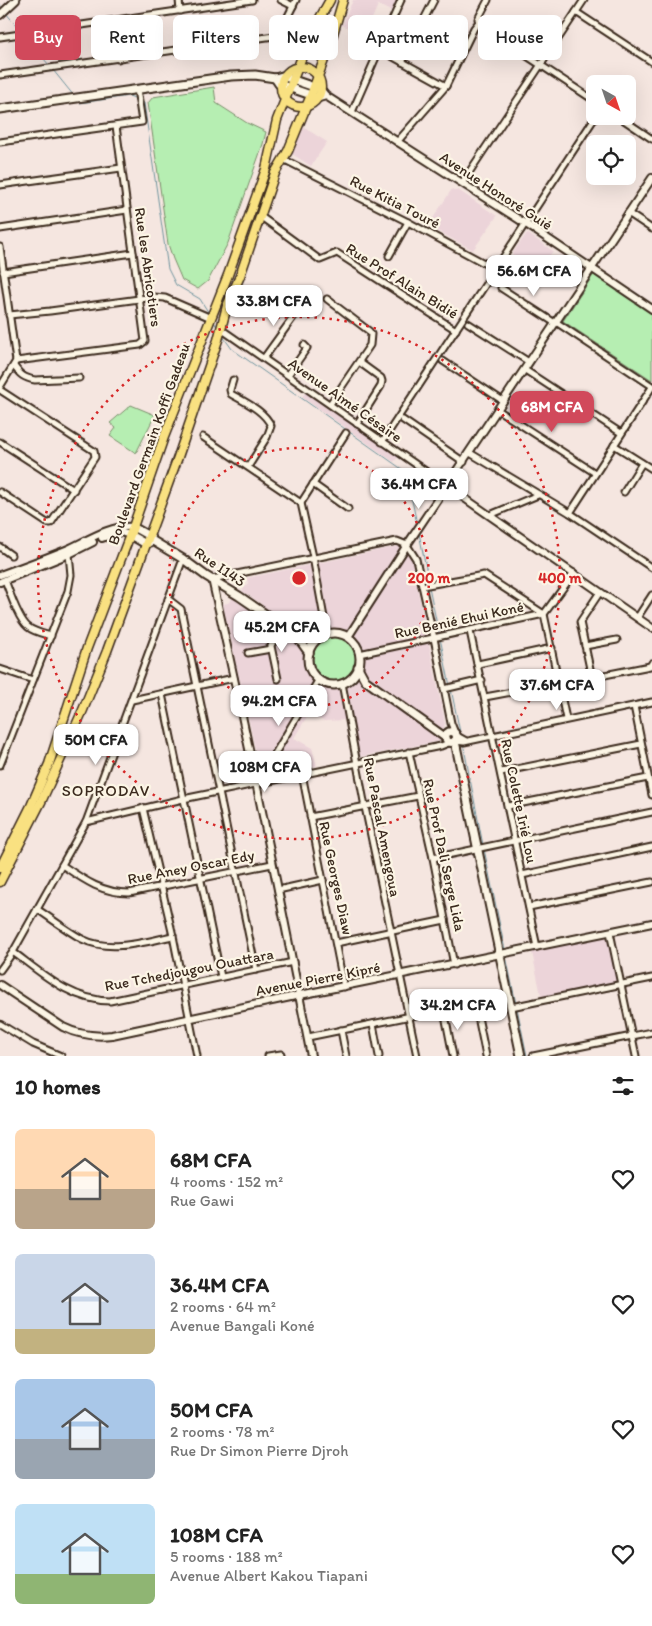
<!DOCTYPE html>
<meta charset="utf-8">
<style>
:root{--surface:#fff;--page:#f6f6f6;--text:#222;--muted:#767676;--accent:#d1495b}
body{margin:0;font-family:Itim,sans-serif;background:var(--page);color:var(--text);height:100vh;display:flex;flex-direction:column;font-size:19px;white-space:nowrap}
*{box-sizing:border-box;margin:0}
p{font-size:16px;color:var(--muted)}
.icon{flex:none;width:28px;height:28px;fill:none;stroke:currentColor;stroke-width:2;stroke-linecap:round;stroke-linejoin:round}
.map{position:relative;height:1056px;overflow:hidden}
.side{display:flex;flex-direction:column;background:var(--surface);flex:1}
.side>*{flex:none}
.guide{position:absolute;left:15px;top:15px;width:622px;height:45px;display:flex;gap:10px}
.needle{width:32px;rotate:140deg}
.tools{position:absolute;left:586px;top:75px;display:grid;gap:10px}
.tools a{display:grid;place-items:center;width:50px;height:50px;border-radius:8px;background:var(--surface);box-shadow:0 5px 20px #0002;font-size:25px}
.price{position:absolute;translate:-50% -42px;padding:0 11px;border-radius:10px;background:#fff;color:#222;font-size:16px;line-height:32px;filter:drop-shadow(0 1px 2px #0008)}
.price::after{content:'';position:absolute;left:50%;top:30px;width:15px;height:11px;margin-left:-8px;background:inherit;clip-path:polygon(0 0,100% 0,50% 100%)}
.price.current{background:var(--accent);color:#fff}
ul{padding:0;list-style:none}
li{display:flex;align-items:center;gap:15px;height:125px;padding:0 15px}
li span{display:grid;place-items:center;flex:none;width:140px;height:100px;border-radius:8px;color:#555}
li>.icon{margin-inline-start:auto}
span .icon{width:60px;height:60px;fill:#fffc;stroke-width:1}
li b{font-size:21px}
h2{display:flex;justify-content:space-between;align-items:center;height:60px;padding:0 15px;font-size:21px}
.chip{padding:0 18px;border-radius:8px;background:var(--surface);box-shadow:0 5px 20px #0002;font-size:18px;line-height:45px}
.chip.current{background:var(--accent);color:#fff}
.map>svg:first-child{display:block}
</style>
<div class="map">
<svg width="652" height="1056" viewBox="0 0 652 1056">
<rect width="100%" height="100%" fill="#f5e6e0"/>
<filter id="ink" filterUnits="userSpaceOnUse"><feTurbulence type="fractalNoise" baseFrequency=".02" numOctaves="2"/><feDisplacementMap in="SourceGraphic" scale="10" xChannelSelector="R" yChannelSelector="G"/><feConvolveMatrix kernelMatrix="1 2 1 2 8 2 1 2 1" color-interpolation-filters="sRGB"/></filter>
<g filter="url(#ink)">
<g fill="#ecd4d9">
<polygon points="353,0 396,0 391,11 378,5 365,35 342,25"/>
<polygon points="300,125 327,142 311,166 289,152"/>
<polygon points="452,189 456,191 458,190 497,216 473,250 428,226"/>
<polygon points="527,233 553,251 538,272 512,254"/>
<polygon points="306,392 398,457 394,462 302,397"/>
<polygon points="399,546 411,556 445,723 440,741 354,758 346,720 324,721 308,715 294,738 312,748 317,766 272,775 260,771 223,604 228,603 233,598 255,611 263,605 242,591 248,583 247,578"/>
<polygon points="608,935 618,983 542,1000 532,952"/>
</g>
<g fill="#b6eeb2" stroke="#788c68">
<polygon points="214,87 216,103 247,123 266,132 263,144 228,243 208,281 198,289 182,280 173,259 168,244 148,103 153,97"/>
<polygon points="594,274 652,313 652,380 563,321"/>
<polygon points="131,405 155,415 136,453 110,436 116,428 110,423"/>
<circle cx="335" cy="659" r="22"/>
</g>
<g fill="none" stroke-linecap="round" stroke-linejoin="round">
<g stroke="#70959e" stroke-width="1">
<polyline points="0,5 3,9"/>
<polyline points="5,12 22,32"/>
<polyline points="24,35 49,65"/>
<polyline points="53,70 74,96"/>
<polyline points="78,101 80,103 129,96 137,99"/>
<polyline points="141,101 144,103 168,269 176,285 200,299 210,315"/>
<polyline points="213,320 217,327"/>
<polyline points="222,335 232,349 406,472 417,524"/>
<polyline points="419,533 429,583"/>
<polyline points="429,587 439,634"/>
<polyline points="440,638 450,686"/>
<polyline points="451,689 461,737"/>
<polyline points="463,743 483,845"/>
<polyline points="484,849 505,950"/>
<polyline points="506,956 516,1004"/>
<polyline points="517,1008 527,1056"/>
</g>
<defs>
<g id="minor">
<polyline points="179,0 180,11"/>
<polyline points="281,0 293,6"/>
<polyline points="488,0 478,19 480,25 595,101"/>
<polyline points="576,12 652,62"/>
<polyline points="112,21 118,59"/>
<polyline points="0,37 252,0"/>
<polyline points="379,49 446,86"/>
<polyline points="402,62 434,0"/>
<polyline points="0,75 274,36 281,30 296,0"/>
<polyline points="352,112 401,0"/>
<polyline points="618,116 652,139"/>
<polyline points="0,142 142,122 137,89"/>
<polyline points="397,142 446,86 474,28 478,23"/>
<polyline points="283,159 408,222 495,269"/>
<polyline points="462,183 584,0"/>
<polyline points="0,185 121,168"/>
<polyline points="628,213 652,229"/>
<polyline points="260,216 320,260 337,253 456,330"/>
<polyline points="0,229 127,210"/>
<polyline points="0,247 16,361 0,387"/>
<polyline points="389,256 408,222"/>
<polyline points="3,272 133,253"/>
<polyline points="501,288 555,323"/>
<polyline points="327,299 369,331 371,334 370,345 330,404"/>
<polyline points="9,315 50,311 154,297 165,298 211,318"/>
<polyline points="556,322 652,386"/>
<polyline points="468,323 529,362"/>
<polyline points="221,329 447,486"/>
<polyline points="264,358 300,308"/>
<polyline points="16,361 140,345 145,341 116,126"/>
<polyline points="443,361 503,401"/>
<path d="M14 366C20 375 24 378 35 380L79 378"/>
<polyline points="525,370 621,433"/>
<polyline points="288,375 307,348 304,345"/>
<path d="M233 380 230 390 231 394C245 402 265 411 271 426L267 437 248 467"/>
<polyline points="0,390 94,451 95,457 51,523 47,523 0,492"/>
<polyline points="498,410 595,473"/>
<polyline points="403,420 464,462"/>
<polyline points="357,424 381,386 382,381 381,378 359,362"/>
<polyline points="203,437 301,503 313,557 327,634"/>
<polyline points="0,442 74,490"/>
<polyline points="382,442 596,116"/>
<polyline points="614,445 652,469"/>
<polyline points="470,453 570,513 652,568"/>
<polyline points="313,484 348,509"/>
<polyline points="624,492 642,463"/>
<polyline points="301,503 346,433"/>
<polyline points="570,513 652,387"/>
<polyline points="490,515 538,495"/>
<polyline points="0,547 11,555"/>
<polyline points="212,579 397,541 407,545 416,559 434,638 451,723 455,733"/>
<path d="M5 580C10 593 18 619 28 627 34 632 44 634 51 636"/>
<polyline points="422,586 484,575 544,614 566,719"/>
<polyline points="168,599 181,609 256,970"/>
<polyline points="637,618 652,595"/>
<polyline points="470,631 537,947"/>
<polyline points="585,646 617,640"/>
<polyline points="248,653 271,649"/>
<polyline points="359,654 544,614 574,573"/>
<polyline points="478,664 552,648"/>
<polyline points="0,669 33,680"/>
<polyline points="592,678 580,622 600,592"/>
<polyline points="278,679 271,646 281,626"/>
<polyline points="342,683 365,807 417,1056"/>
<polyline points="559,684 650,666 652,663"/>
<polyline points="444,689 482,680"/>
<polyline points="162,694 221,977"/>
<polyline points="485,697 555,684"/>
<polyline points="132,700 234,678"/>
<polyline points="634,706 652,795"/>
<polyline points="457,736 466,741"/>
<polyline points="455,741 464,742 652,702"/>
<polyline points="409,752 433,858 454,965"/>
<polyline points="0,765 68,591 71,575 69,554"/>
<polyline points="501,772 641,744"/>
<polyline points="302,774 344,987"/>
<polyline points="257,784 319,679"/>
<polyline points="508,806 648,778"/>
<polyline points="143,808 173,936 197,1056"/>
<polyline points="310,817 418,796"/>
<polyline points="86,822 183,799 441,746 451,742"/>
<polyline points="433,858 652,812"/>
<path d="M62 865C84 880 102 893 129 893L272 864"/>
<polyline points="522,875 652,847"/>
<polyline points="278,890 323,880"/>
<polyline points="529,907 652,882"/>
<path d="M37 909C52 919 66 930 82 939 110 953 144 942 173 936"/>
<polyline points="610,932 636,1056"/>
<polyline points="336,943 445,920"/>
<path d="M13 952C43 974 70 1000 110 1001L293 962"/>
<polyline points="0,970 13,952 86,822 183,559"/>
<polyline points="475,1002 486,1056"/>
<polyline points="511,1007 652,978"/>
<polyline points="444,1010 453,1056"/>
<polyline points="0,1024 33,1044 61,1056"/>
<polyline points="373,1024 379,1056"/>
<polyline points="341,1030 346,1056"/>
<polyline points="308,1037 509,996"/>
<polyline points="268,1056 281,1054"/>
<polyline points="533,1056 652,1032"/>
</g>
<g id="tertiary">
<polyline points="0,15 16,0"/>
<polyline points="314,87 322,91 326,96 526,224 652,309"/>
<polyline points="311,95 319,98 326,96"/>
<polyline points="447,486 652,628"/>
<polyline points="102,538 120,532 130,535"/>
<path d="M0 575C22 567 44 559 66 550 87 541 109 525 133 527"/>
<path d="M212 579C248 738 280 897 311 1056"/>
<polyline points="0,582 69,554 93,542"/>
<polyline points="348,637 407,545 652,178"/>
<path d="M0 985 63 1027C79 1035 94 1037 112 1035L300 995 652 923"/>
</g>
<g id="secondary">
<polyline points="275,78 279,84 311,95"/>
<polyline points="0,109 231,76 255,75 275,78 282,76 314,87"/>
<polyline points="133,527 149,536 153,541 183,559 206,576 239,596 296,635 309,653"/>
<polyline points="130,535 146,544 150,542"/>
<circle cx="334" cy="659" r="26"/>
<polyline points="296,635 317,639"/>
<polyline points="358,667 365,680 446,738"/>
<circle cx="451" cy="737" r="5.5"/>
<polyline points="455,741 521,1056"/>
</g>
<g id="primary">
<circle cx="301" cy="87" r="20"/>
<polyline points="0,868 31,806 49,764 87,648 133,527 164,437 228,275 266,169 277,120 311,34 330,0"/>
<polyline points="0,882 41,802 83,710 107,651 178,457 218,340 227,306 240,276 275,173 288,151 311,95 331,41 343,0"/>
</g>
</defs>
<use href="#minor" stroke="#3b2a1e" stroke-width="9"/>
<use href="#tertiary" stroke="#3b2a1e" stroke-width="10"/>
<use href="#secondary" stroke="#3b2a1e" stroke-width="11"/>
<use href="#primary" stroke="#3b2a1e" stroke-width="11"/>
<use href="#minor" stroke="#fcf5e5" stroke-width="5"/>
<use href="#tertiary" stroke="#fcf5e5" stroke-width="6"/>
<use href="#secondary" stroke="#fcf5e5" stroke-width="7"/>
<use href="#primary" stroke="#f9e181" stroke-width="8"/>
</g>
</g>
<g fill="none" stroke="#d62828" stroke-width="2.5" stroke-dasharray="2.5 5">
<circle cx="299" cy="578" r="130"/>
<circle cx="299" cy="578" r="261"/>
</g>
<g text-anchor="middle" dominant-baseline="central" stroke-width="4.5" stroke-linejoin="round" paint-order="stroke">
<g font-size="15" fill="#3b2a1e" stroke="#fcf5e5">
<text transform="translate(496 191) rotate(33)">Avenue Honoré Guié</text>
<text transform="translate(395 202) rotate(27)">Rue Kitia Touré</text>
<text transform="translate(148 267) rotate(82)">Rue les Abricotiers</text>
<text transform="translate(402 281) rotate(32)">Rue Prof Alain Bidié</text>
<text transform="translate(345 400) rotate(35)">Avenue Aimé Césaire</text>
<text transform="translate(149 444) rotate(-70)">Boulevard Germain Koffi Gadeau</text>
<text transform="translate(220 567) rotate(34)">Rue I143</text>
<text transform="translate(459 620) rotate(-12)">Rue Benié Ehui Koné</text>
<text transform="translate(519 801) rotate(78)">Rue Colette Irié Lou</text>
<text transform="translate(382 827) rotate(79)">Rue Pascal Amengoua</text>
<text transform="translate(444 855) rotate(78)">Rue Prof Dali Serge Lida</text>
<text transform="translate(191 867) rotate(-11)">Rue Aney Oscar Edy</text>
<text transform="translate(336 878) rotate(78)">Rue Georges Diaw</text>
<text transform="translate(189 970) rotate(-11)">Rue Tchedjougou Ouattara</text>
<text transform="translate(318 979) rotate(-11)">Avenue Pierre Kipré</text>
</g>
<g font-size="16" letter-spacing="1" fill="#3b2a1e" stroke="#fcf5e5">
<text x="106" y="790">SOPRODAV</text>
</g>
</g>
<circle cx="299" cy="578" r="8" fill="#d62828" stroke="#fcf5e5" stroke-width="2.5"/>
<g font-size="15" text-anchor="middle" font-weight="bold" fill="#d62828" stroke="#fcf5e5" stroke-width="4.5" stroke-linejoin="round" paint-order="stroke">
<text x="429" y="583">200 m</text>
<text x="560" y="583">400 m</text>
</g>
</svg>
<div class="tools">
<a><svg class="needle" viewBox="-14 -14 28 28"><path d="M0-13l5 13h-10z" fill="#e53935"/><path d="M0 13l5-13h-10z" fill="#767676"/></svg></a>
<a><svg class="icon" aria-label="locate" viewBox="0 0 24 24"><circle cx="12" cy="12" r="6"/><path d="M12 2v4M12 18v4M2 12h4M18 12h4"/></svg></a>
</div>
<b class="price" style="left:534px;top:297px">56.6M CFA</b>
<b class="price" style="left:274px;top:327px">33.8M CFA</b>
<b class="price current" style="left:552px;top:433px">68M CFA</b>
<b class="price" style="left:419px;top:510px">36.4M CFA</b>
<b class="price" style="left:282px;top:653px">45.2M CFA</b>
<b class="price" style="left:557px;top:711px">37.6M CFA</b>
<b class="price" style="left:279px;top:727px">94.2M CFA</b>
<b class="price" style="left:96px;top:766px">50M CFA</b>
<b class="price" style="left:265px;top:793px">108M CFA</b>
<b class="price" style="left:458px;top:1031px">34.2M CFA</b>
<div class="guide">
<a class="chip current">Buy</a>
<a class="chip">Rent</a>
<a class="chip">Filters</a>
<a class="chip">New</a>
<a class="chip">Apartment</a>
<a class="chip">House</a>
</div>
</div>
<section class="side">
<h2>10 homes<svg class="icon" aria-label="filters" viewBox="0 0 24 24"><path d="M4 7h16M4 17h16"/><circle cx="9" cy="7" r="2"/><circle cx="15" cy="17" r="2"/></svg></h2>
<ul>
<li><span style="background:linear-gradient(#ffd9b3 60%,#b9a48a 0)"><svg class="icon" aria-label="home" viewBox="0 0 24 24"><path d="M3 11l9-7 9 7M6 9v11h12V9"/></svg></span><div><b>68M CFA</b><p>4 rooms · 152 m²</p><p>Rue Gawi</p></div><svg class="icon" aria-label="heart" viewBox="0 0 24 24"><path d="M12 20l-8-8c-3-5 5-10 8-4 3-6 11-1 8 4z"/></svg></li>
<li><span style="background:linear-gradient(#c9d6e8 75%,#c2b280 0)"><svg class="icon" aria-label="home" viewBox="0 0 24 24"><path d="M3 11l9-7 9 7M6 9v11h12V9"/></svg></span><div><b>36.4M CFA</b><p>2 rooms · 64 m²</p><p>Avenue Bangali Koné</p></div><svg class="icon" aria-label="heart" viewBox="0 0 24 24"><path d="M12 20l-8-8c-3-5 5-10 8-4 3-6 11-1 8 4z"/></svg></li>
<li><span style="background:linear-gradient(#a9c7e8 60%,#9aa5b1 0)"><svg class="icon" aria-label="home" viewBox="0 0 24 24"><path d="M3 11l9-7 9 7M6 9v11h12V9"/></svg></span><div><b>50M CFA</b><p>2 rooms · 78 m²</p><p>Rue Dr Simon Pierre Djroh</p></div><svg class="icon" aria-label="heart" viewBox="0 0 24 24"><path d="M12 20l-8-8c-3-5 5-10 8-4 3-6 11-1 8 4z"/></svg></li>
<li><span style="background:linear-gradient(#bfe0f5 70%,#8fb573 0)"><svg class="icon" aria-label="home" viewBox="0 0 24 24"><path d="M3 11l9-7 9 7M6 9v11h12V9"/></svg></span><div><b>108M CFA</b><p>5 rooms · 188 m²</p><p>Avenue Albert Kakou Tiapani</p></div><svg class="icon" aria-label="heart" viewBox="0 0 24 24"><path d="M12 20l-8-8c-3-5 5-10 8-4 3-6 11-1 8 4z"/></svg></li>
</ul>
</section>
